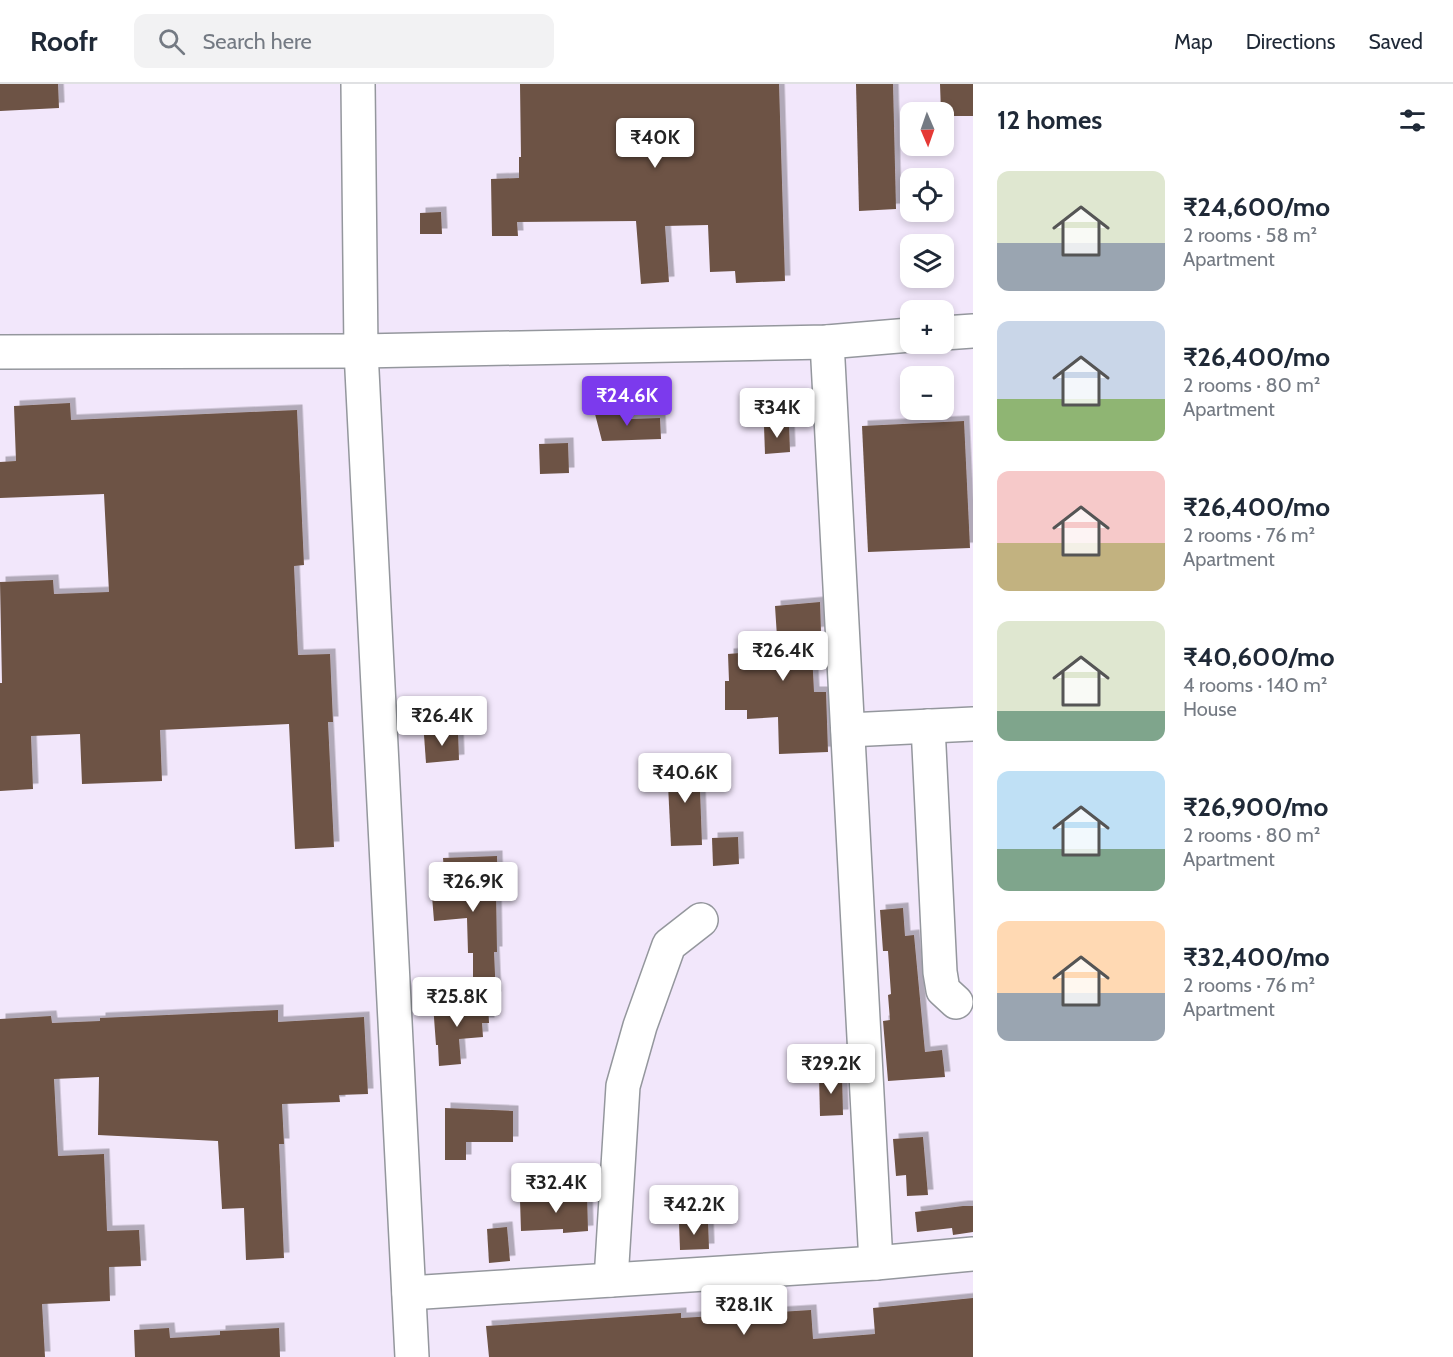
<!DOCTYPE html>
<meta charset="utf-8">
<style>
:root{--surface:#fff;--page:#f2f2f3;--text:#1f2937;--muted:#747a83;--line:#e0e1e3;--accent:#7c3aed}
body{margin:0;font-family:Cabin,sans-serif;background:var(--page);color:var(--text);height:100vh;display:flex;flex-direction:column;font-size:22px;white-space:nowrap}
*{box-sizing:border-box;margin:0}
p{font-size:20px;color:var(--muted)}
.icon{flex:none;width:33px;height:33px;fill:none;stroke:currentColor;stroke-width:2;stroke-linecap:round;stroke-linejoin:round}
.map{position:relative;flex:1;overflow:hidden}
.drawer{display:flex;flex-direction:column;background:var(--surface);width:480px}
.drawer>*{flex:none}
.needle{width:39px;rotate:178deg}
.tools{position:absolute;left:900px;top:18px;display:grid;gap:12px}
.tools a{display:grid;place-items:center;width:54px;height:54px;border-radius:12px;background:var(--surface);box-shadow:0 3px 9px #0003;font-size:30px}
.price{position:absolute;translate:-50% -51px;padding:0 14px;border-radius:6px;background:#fff;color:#222;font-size:20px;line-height:39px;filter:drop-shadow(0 2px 3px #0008)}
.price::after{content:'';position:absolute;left:50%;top:36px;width:18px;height:14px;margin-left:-9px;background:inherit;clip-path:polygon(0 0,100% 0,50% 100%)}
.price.active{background:var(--accent);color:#fff}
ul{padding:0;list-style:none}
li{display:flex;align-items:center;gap:18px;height:150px;padding:0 24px}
li span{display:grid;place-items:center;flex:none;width:168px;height:120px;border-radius:12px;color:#555}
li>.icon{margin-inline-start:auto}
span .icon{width:72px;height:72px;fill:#fffc;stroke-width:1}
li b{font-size:26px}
h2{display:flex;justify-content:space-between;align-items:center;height:72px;padding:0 24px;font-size:26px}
header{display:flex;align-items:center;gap:36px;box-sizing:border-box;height:84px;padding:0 30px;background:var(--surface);border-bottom:2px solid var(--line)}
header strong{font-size:28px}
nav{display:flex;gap:33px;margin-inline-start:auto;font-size:21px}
.search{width:420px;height:54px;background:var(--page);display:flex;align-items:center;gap:15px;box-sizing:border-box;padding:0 21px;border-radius:12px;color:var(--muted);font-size:22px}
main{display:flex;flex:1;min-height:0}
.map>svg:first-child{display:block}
</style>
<header>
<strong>Roofr</strong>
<div class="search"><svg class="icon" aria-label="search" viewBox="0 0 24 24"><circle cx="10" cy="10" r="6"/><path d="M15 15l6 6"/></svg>Search here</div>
<nav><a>Map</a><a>Directions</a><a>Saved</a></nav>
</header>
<main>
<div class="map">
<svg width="973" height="1273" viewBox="0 0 973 1273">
<defs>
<filter id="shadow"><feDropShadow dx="5.5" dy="-5.5" stdDeviation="0" flood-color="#0004"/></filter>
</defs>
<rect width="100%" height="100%" fill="#f2f6fc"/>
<path fill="#f2e7fb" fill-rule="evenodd" d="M0 0H973V1273H0ZM910 28H944V62H910ZM910 94H944V128H910ZM910 160H944V194H910ZM910 226H944V260H910ZM910 292H944V326H910Z"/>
<g fill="#6d5344" filter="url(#shadow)">
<polygon points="0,0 58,0 59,24 0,27"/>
<polygon points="520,0 779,0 785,197 736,199 735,187 710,188 708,141 665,142 669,198 641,200 636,137 517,138 518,152 492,152 491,95 519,94 519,73 521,73"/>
<polygon points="856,0 893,0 896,125 859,127"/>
<polygon points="940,0 973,0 973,32 944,32 944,28 941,28"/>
<polygon points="441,128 442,150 420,150 420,129"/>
<polygon points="70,319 71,336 297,326 304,481 294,482 298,571 330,570 333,638 328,638 334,763 295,765 289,640 160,646 162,697 82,700 80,650 31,652 33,705 0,707 0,599 2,599 0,498 53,496 54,510 109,508 104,410 0,414 0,378 16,377 14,322"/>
<polygon points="630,328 630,335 660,334 661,355 602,357 595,330"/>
<polygon points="964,337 970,464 868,468 862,342"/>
<polygon points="789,341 790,368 765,370 764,342"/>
<polygon points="568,359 569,389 540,390 539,360"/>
<polygon points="820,518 821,548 811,549 814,608 826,608 828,668 779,670 778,633 747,635 747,626 725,626 725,597 729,597 728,570 740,569 740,564 776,563 775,553 777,553 775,522"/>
<polygon points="458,648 459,676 426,679 424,651"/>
<polygon points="699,679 702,761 671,762 667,680"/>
<polygon points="738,753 739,780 713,782 712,754"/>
<polygon points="497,772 498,807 496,807 497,868 494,868 496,913 473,914 473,869 468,869 467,834 434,837 432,812 435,812 435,800 445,800 443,774"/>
<polygon points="903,824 905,852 914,851 925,968 942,966 945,993 888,997 883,937 890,936 888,911 891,910 888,867 883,867 880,826"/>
<polygon points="488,918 489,939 482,939 483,953 459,955 461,980 439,982 438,961 436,961 433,920"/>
<polygon points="278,926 278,938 364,933 368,1010 339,1011 340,1018 282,1020 284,1060 279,1060 284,1174 246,1176 244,1124 222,1125 218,1057 98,1051 99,993 54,995 58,1072 104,1070 107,1147 139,1146 141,1182 109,1183 110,1217 42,1220 45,1273 0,1273 0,935 51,932 52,939 100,937 100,934"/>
<polygon points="842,990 843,1031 820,1032 819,991"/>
<polygon points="445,1024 513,1027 513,1058 466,1058 466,1076 445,1076"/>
<polygon points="923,1053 928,1111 907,1112 906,1091 896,1092 893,1055"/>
<polygon points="587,1109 588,1147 563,1149 563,1145 521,1147 520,1116 561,1114 561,1110"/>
<polygon points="963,1122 973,1122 973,1148 953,1151 952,1144 917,1148 915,1128"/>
<polygon points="708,1137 709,1165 680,1166 679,1138"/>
<polygon points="507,1143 510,1177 489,1179 487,1145"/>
<polygon points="973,1214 973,1273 489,1273 486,1242 681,1229 681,1234 811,1226 813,1255 875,1250 873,1224"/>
<polygon points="169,1244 170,1254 220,1251 220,1247 279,1244 280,1273 135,1273 134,1246"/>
</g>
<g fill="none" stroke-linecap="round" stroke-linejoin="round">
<defs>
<g id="minor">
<polyline points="358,0 361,267 412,1273"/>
<polyline points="944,249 973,247"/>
<polyline points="827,258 876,1179"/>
<polyline points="0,268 361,267 827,258 910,251"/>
<polyline points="928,642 940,888 943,906 956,918"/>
<polyline points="848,646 973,640"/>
<polyline points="611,1196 623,1002 640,942 669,861 701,836"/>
<polyline points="409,1209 876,1179 973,1170"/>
</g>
</defs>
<use href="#minor" stroke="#94979d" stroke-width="36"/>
<use href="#minor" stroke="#fff" stroke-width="33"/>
</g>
</svg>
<div class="tools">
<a><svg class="needle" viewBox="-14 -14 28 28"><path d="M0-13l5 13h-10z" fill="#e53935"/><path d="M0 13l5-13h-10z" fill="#747a83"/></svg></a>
<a><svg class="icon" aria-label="locate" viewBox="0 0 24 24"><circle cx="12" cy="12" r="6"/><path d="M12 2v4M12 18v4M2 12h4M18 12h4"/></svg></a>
<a><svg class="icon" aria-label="layers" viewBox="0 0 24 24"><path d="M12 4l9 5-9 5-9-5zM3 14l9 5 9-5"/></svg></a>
<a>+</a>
<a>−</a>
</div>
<b class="price" style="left:655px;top:85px">₹40K</b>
<b class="price active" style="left:627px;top:343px">₹24.6K</b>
<b class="price" style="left:777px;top:355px">₹34K</b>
<b class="price" style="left:783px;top:598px">₹26.4K</b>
<b class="price" style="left:442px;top:663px">₹26.4K</b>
<b class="price" style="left:685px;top:720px">₹40.6K</b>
<b class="price" style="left:473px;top:829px">₹26.9K</b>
<b class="price" style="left:457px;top:944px">₹25.8K</b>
<b class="price" style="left:831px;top:1011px">₹29.2K</b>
<b class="price" style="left:556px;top:1130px">₹32.4K</b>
<b class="price" style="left:694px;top:1152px">₹42.2K</b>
<b class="price" style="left:744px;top:1252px">₹28.1K</b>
</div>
<section class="drawer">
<h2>12 homes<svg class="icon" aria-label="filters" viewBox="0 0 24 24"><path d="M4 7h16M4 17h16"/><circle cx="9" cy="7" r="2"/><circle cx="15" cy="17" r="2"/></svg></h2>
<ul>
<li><span style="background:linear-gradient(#dfe7d0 60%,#9aa5b1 0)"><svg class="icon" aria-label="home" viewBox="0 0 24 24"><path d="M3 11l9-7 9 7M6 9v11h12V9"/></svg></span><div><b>₹24,600/mo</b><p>2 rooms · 58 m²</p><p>Apartment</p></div></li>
<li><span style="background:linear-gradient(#c9d6e8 65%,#8fb573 0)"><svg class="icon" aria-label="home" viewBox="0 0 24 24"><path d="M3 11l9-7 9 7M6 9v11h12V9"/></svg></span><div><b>₹26,400/mo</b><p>2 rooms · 80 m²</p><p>Apartment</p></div></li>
<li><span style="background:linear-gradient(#f6c9c9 60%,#c2b280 0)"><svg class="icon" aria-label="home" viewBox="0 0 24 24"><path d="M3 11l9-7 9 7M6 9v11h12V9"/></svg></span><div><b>₹26,400/mo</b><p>2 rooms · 76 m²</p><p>Apartment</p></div></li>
<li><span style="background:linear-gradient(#dfe7d0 75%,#7fa58c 0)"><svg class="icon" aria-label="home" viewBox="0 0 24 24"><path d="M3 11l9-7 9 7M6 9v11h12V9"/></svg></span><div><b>₹40,600/mo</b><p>4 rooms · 140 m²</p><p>House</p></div></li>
<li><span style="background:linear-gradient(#bfe0f5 65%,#7fa58c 0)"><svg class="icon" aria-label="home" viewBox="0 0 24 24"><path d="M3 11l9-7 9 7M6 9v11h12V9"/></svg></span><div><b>₹26,900/mo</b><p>2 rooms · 80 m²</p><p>Apartment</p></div></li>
<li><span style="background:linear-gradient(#ffd9b3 60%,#9aa5b1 0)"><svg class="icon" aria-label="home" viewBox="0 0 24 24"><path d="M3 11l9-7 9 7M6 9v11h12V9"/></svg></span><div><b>₹32,400/mo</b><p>2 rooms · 76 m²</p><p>Apartment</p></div></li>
</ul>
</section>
</main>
